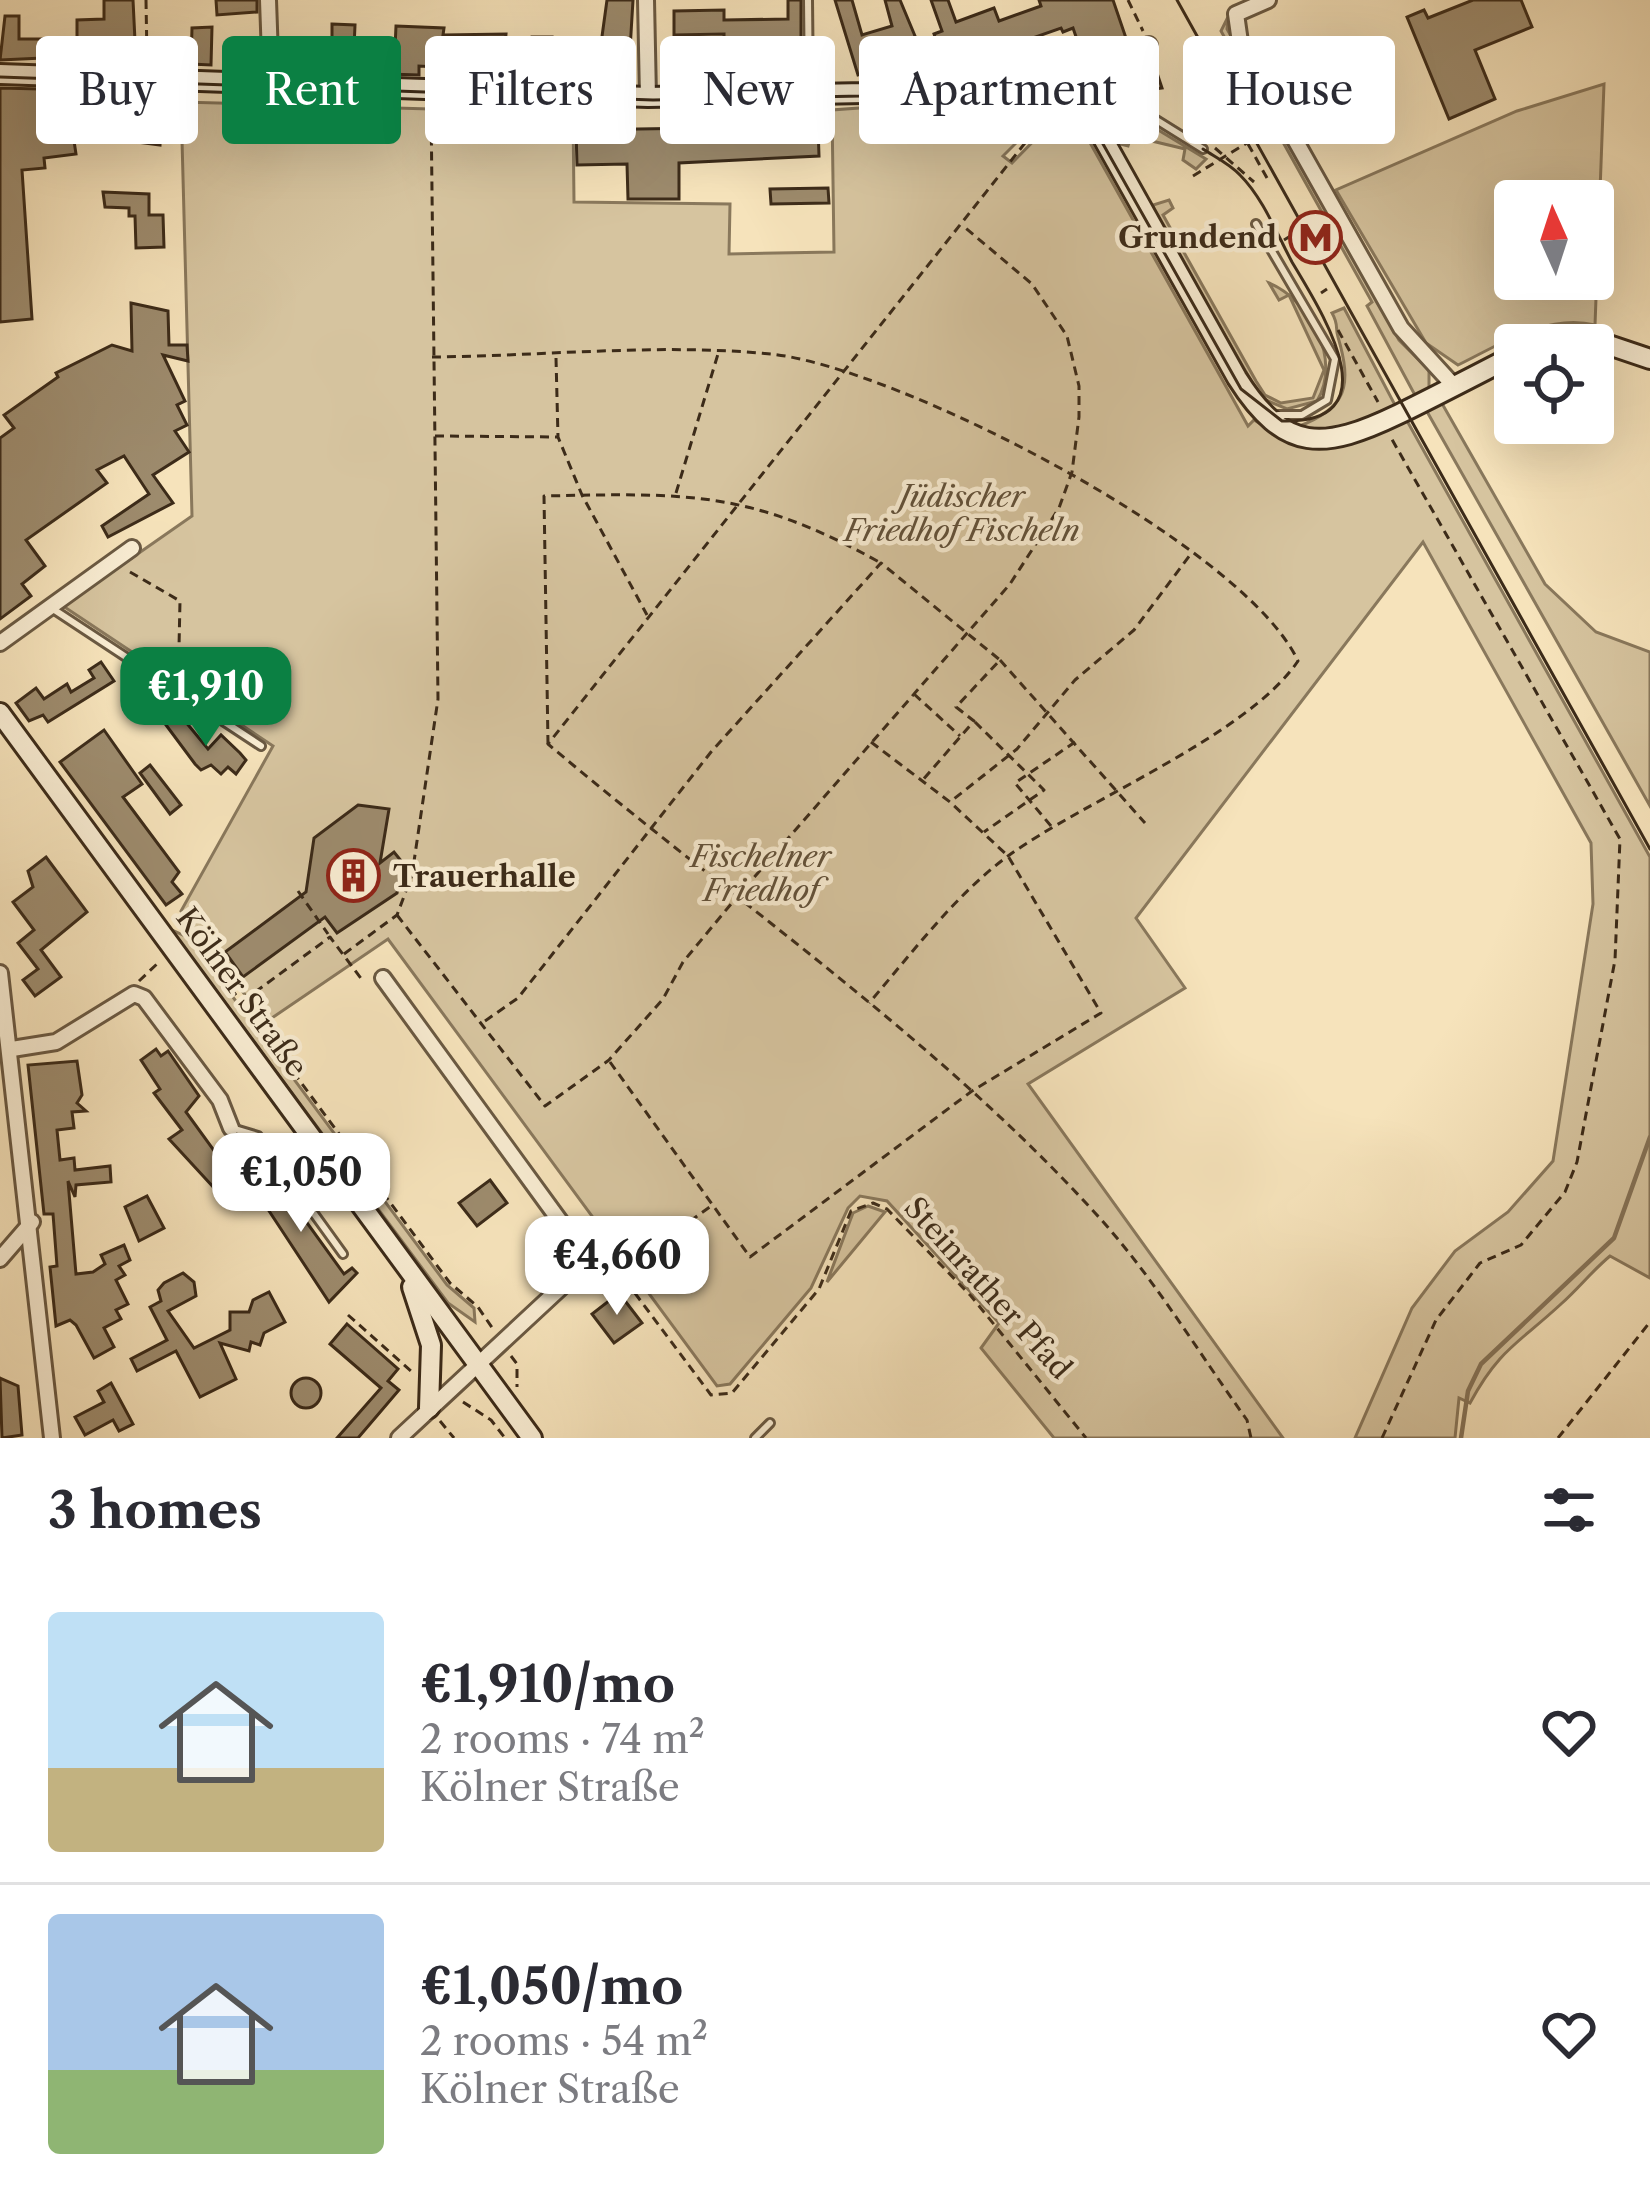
<!DOCTYPE html>
<meta charset="utf-8">
<style>
:root{--surface:#fff;--page:#f2f2f3;--text:#2b2b33;--muted:#7c7c81;--line:#e1e1e2;--accent:#0b8043}
body{margin:0;font-family:"Libre Caslon Text",serif;background:var(--page);color:var(--text);height:100vh;display:flex;flex-direction:column;font-size:45px;white-space:nowrap}
*{box-sizing:border-box;margin:0}
p{font-size:39px;color:var(--muted)}
.icon{flex:none;width:66px;height:66px;fill:none;stroke:currentColor;stroke-width:2;stroke-linecap:round;stroke-linejoin:round}
.map{position:relative;height:1438px;overflow:hidden}
.panel{display:flex;flex-direction:column;background:var(--surface);flex:1}
.panel>*{flex:none}
.banner{position:absolute;left:36px;top:36px;width:1578px;height:108px;display:flex;gap:24px}
.needle{width:78px;rotate:357deg}
.buttons{position:absolute;left:1494px;top:180px;display:grid;gap:24px}
.buttons a{display:grid;place-items:center;width:120px;height:120px;border-radius:12px;background:var(--surface);box-shadow:0 12px 48px #0002;font-size:60px}
.price{position:absolute;translate:-50% -102px;padding:0 27px;border-radius:24px;background:#fff;color:#222;font-size:39px;line-height:78px;filter:drop-shadow(0 3px 6px #0008)}
.price::after{content:'';position:absolute;left:50%;top:72px;width:36px;height:27px;margin-left:-18px;background:inherit;clip-path:polygon(0 0,100% 0,50% 100%)}
.price.on{background:var(--accent);color:#fff}
ul{padding:0;list-style:none}
li{display:flex;align-items:center;gap:36px;height:300px;padding:0 48px}
li+li{border-top:3px solid var(--line)}
li span{display:grid;place-items:center;flex:none;width:336px;height:240px;border-radius:12px;color:#555}
li>.icon{margin-inline-start:auto}
span .icon{width:144px;height:144px;fill:#fffc;stroke-width:1}
li b{font-size:51px}
h2{display:flex;justify-content:space-between;align-items:center;height:144px;padding:0 48px;font-size:51px}
.tag{padding:0 42px;border-radius:12px;background:var(--surface);box-shadow:0 12px 48px #0002;font-size:42px;line-height:108px}
.tag.on{background:var(--accent);color:#fff}
.map>svg:first-child{display:block}
</style>
<div class="map">
<svg width="1650" height="1438" viewBox="0 0 1650 1438">
<rect width="100%" height="100%" fill="#f6e3bb"/>
<filter id="stains"><feTurbulence type="fractalNoise" baseFrequency=".00167" numOctaves="4"/><feColorMatrix values="0 0 0 0 .2 0 0 0 0 .09 0 0 0 0 .02 0 0 0 .5 -.17"/></filter>
<radialGradient id="worn" r=".72"><stop offset=".6" stop-color="#630" stop-opacity="0"/><stop offset="1" stop-color="#630" stop-opacity=".3"/></radialGradient>
<g fill="#d6c49f" stroke="#89785c" stroke-width="3" fill-rule="evenodd">
<polygon points="1228,17 1227,29 1399,340 1429,370 1429,391 1416,397 1367,306 1372,302 1221,31"/>
<path d="M1604 84 1595 325C1547 313 1499 345 1458 365L1426 343 1336 190 1517 111ZM1515 201H1593V279H1515Z"/>
<polygon points="1086,88 1089,88 1206,159 1196,169 1183,160 1185,149 1131,136 1128,146 1116,143"/>
<path d="M1013 97 1021 138 1003 156 1012 163 1069 105 1248 426 1254 420C1314 458 1345 447 1406 419L1650 857V1278L1610 1256C1592 1271 1578 1289 1561 1304 1519 1343 1499 1349 1470 1403L1459 1398 1455 1438H1355L1412 1308 1455 1251 1508 1212 1553 1161 1593 904 1591 843 1423 542 1136 918 1185 988 1028 1084 1283 1438H1054L981 1348 999 1323 887 1201 860 1196 848 1208 811 1288 730 1384 717 1386 388 939 266 1022 181 911 273 746 63 606 192 516 181 102 573 113 574 202 730 204 729 254 834 252 832 110Z"/>
<path d="M1169 200 1173 208 1163 215 1256 381 1265 395 1281 403 1313 398 1324 370 1289 295 1279 300 1269 283C1310 300 1342 360 1317 401L1287 409 1261 398 1154 212 1153 205Z"/>
<path d="M1344 308 1395 405 1339 430 1297 427C1348 408 1352 385 1338 337 1335 328 1339 325 1332 313Z"/>
<polygon points="1440,400 1545,584 1596,632 1650,652 1650,806 1425,408"/>
<polygon points="170,929 189,938 447,1285 474,1308 475,1322 448,1303"/>
<polygon points="868,1206 885,1212 827,1282 853,1213"/>
</g>
<g fill="none" stroke-linecap="round" stroke-linejoin="round">
<polyline stroke="#867459" stroke-width="4.5" points="1461,1438 1468,1391 1481,1364 1614,1238 1650,1137"/>
</g>
<g fill="#9d8b6d" stroke="#3c2b19" stroke-width="3">
<polygon points="104,0 133,0 135,41 127,42 128,54 0,60 5,16 19,16 19,39 77,39 77,20 104,19"/>
<polygon points="216,0 257,0 257,12 217,15"/>
<polygon points="607,0 633,0 630,50 600,51"/>
<polygon points="788,0 801,0 801,46 788,46 788,57 775,57 775,43 724,44 724,34 674,35 674,11 724,10 724,20 788,19"/>
<polygon points="835,0 852,0 862,35 892,26 885,0 900,0 920,48 873,61 876,70 858,75"/>
<polygon points="931,0 948,0 956,22 994,8 999,21 1041,6 1039,0 1113,0 1127,41 1083,57 1073,28 1063,32 1061,28 1007,47 1004,38 943,60 934,34 942,31"/>
<polygon points="1473,0 1521,0 1532,27 1475,50 1495,99 1449,119 1407,17 1424,10 1428,18"/>
<polygon points="332,24 355,25 354,48 337,47 336,72 307,71 308,46 332,43"/>
<polygon points="396,26 444,28 443,35 506,34 505,46 531,48 532,37 552,37 551,54 562,55 561,77 453,77 453,68 419,66 419,75 388,74 389,63 363,61 364,46 395,48"/>
<polygon points="212,27 211,65 191,64 192,28"/>
<polygon points="1152,58 1162,88 1130,92 1121,67"/>
<polygon points="0,88 80,90 81,103 95,103 96,121 71,121 76,154 44,158 45,168 22,170 32,319 0,322"/>
<polygon points="107,112 161,114 160,145 106,138"/>
<polygon points="818,126 819,156 679,163 679,199 628,199 627,164 577,165 576,130"/>
<polygon points="828,188 829,203 771,204 770,189"/>
<polygon points="103,192 149,194 149,215 163,215 164,247 136,248 135,216 129,216 129,208 105,207"/>
<polygon points="131,303 168,311 169,345 187,345 188,361 163,355 185,401 177,405 187,425 175,431 189,452 153,475 173,503 108,537 102,526 149,494 124,456 97,470 107,483 26,540 45,566 22,584 31,596 0,619 0,438 14,428 4,415 58,377 56,373 112,345 132,351"/>
<polygon points="101,662 114,681 48,722 43,715 29,721 16,703 36,688 44,699 67,684 71,692 94,678 89,670"/>
<polygon points="180,715 208,749 221,735 240,753 246,760 236,774 228,767 221,774 211,765 201,770 195,764 166,725"/>
<polygon points="104,730 142,784 123,797 179,872 172,882 182,894 166,905 60,762"/>
<polygon points="150,765 181,805 170,814 140,773"/>
<polygon points="358,805 389,809 380,863 394,852 402,862 397,893 337,933 325,917 243,977 225,952 306,892 314,838"/>
<polygon points="46,857 87,912 41,950 61,977 35,996 23,980 38,969 18,943 34,930 13,902 33,887 28,871"/>
<polygon points="156,1049 161,1056 168,1051 199,1096 186,1112 234,1178 216,1190 169,1139 182,1130 154,1093 160,1089 141,1060"/>
<polygon points="77,1061 82,1095 77,1103 86,1111 72,1112 74,1128 57,1130 60,1160 74,1158 75,1170 110,1166 111,1182 76,1185 75,1197 68,1181 76,1274 93,1272 105,1264 101,1255 124,1245 130,1260 119,1266 125,1275 116,1280 128,1304 116,1310 121,1319 104,1328 114,1347 94,1358 76,1325 70,1320 56,1326 50,1267 57,1266 53,1214 44,1214 28,1065"/>
<polygon points="266,1166 344,1274 352,1268 357,1273 329,1302 248,1179"/>
<polygon points="490,1180 507,1203 477,1226 459,1203"/>
<polygon points="147,1196 164,1228 139,1241 125,1207"/>
<polygon points="183,1273 194,1282 196,1296 168,1311 194,1348 230,1330 230,1312 249,1312 253,1300 269,1292 285,1322 264,1333 260,1345 251,1342 249,1351 220,1343 236,1379 200,1397 176,1351 137,1371 131,1359 167,1340 150,1307 161,1301 158,1290 164,1283"/>
<polygon points="619,1293 642,1323 614,1343 592,1314"/>
<polygon points="347,1324 398,1369 388,1381 399,1390 358,1438 337,1438 381,1388 330,1344"/>
<polygon points="0,1378 18,1386 22,1435 2,1438"/>
<circle cx="306" cy="1393" r="15"/>
<polygon points="111,1383 133,1424 119,1431 113,1420 85,1435 75,1417 104,1402 98,1391"/>
</g>
<g fill="none" stroke-linecap="round" stroke-linejoin="round">
<defs>
<g id="lane">
<polyline points="808,0 809,91"/>
<polyline points="1068,81 1118,96 1203,149"/>
<polyline points="1256,224 1335,359 1327,400 1302,415 1278,415"/>
<polyline points="53,609 261,746"/>
<polyline points="235,1129 258,1136 343,1254"/>
<polyline points="755,1438 770,1423"/>
</g>
<g id="street">
<polyline points="268,0 271,85"/>
<polyline points="646,0 648,97"/>
<polyline points="1268,0 1236,14 1240,42 1401,328 1454,386"/>
<polyline points="1050,80 1149,45"/>
<polyline points="0,643 132,548"/>
<polyline points="0,973 52,1438"/>
<polyline points="383,978 581,1250 570,1279 399,1438"/>
<polyline points="12,1049 56,1042 134,994 144,998 220,1100 231,1128"/>
<polyline points="0,1259 32,1222"/>
</g>
<g id="secondary">
<path d="M0 74 648 97 865 93 1050 80 1075 92 1086 108 1237 378C1285 454 1324 450 1399 414 1438 395 1476 375 1515 355"/>
<polyline points="1537,345 1585,337 1650,359"/>
<polyline points="0,713 532,1438"/>
<polyline points="412,1287 431,1345 429,1408"/>
</g>
</defs>
<use href="#lane" stroke="#6a5942" stroke-width="12"/>
<use href="#street" stroke="#6a5942" stroke-width="20"/>
<use href="#secondary" stroke="#3c2b19" stroke-width="24"/>
<g stroke="#3c2b19" stroke-width="3" stroke-dasharray="9 6" stroke-linecap="butt">
<polyline points="146,0 147,59"/>
<polyline points="1128,0 1143,31"/>
<path d="M1020 100 1029 138 548 744C731 899 934 1036 1096 1214 1153 1276 1198 1352 1247 1420L1251 1438"/>
<polyline points="1030,137 1061,105"/>
<polyline points="1248,144 1267,178"/>
<polyline points="1215,148 1254,182"/>
<polyline points="1193,176 1250,141 1246,135 1270,130 1269,123"/>
<polyline points="1284,240 1302,229"/>
<polyline points="1321,293 1327,289"/>
<polyline points="1338,330 1378,402"/>
<path d="M432 357C543 356 660 343 771 354 897 367 1244 545 1298 661 1247 736 1085 800 1008 856 954 896 913 952 869 1003"/>
<polyline points="556,358 558,437 582,495 647,615"/>
<polyline points="435,436 558,437"/>
<polyline points="676,493 718,354"/>
<polyline points="130,572 180,601 179,647 165,667"/>
<polyline points="1000,660 1145,823"/>
<polyline points="914,694 960,736"/>
<polyline points="975,722 1044,790 984,832"/>
<polyline points="871,742 950,802 1017,749 1075,680 1134,630 1190,555"/>
<path d="M548 744 544 496C687 493 750 490 879 562"/>
<polyline points="1051,826 1015,783 1075,742"/>
<polyline points="298,891 328,934"/>
<polyline points="397,915 545,1106 609,1060 663,999 683,962 736,898 1010,584 1059,508 1072,472 1079,417 1079,386 1067,336 1032,284 962,225"/>
<polyline points="183,931 192,936 450,1283 478,1307 493,1329"/>
<polyline points="344,954 397,915 412,875 438,699 431,106"/>
<polyline points="139,981 158,963"/>
<polyline points="243,1001 330,937 363,981"/>
<polyline points="485,1021 518,998 711,752 881,563 1000,660 956,707 974,721 921,782"/>
<polyline points="610,1062 750,1257 972,1091 1101,1013 1008,856 950,802"/>
<polyline points="595,1252 605,1253 711,1395 732,1393 819,1289 851,1211 873,1203 887,1209 971,1296 1086,1438"/>
<polyline points="629,1265 711,1206"/>
<polyline points="348,1315 411,1371"/>
<polyline points="511,1356 517,1364 517,1387"/>
<polyline points="463,1402 491,1420 505,1438"/>
<polyline points="440,1421 454,1438"/>
<polyline points="1382,1438 1436,1320 1480,1263 1521,1245 1565,1192 1577,1162 1615,960 1620,839 1390,436"/>
<polyline points="1558,1438 1650,1322"/>
</g>
<use href="#lane" stroke="#f9edd3" stroke-width="6"/>
<use href="#street" stroke="#f9edd3" stroke-width="14"/>
<use href="#secondary" stroke="#f9edd3" stroke-width="18"/>
<g stroke="#3c2b19" stroke-width="3">
<polyline points="1177,0 1650,849"/>
<path d="M0 77 653 100 861 96 1050 83 1068 91 1085 112 1241 389 1282 421C1396 424 1319 308 1292 262 1277 234 1263 198 1240 175 1230 164 1215 157 1203 149"/>
</g>
</g>
<defs>
<symbol id="metro-ring" viewBox="-11 -11 22 22"><circle r="9.5" fill="#f9edd3" stroke="#8f2418" stroke-width="1.5"/><path d="M-5.5 5V-5H-3L0 0L3-5H5.5V5H3V-.5L0 4L-3-.5V5Z" fill="#8f2418"/></symbol>
<symbol id="building-ring" viewBox="-11 -11 22 22"><circle r="9.5" fill="#f9edd3" stroke="#8f2418" stroke-width="1.5"/><path d="M-4-6H4V6H1V3H-1V6H-4ZM-2.5-4.3h1.7v1.8h-1.7ZM.8-4.3h1.7v1.8H.8ZM-2.5-1h1.7V.8h-1.7ZM.8-1h1.7V.8H.8Z" fill="#8f2418"/></symbol>
</defs>
<g fill-rule="evenodd">
<use href="#metro-ring" x="1286" y="208" width="59" height="59"/>
<use href="#building-ring" x="324" y="846" width="59" height="59"/>
</g>
<g text-anchor="middle" dominant-baseline="central" stroke-width="9" stroke-linejoin="round" paint-order="stroke">
<g font-size="30" font-weight="bold" fill="#3c2b19" stroke="#f9edd3" text-anchor="end">
<text x="1277" y="237">Grundend</text>
<text x="393" y="876" text-anchor="start">Trauerhalle</text>
</g>
<g font-size="30" font-style="italic" fill="#62513a" stroke="#f9edd3">
<text x="962" y="496">Jüdischer<tspan x="962" dy="34">Friedhof Fischeln</tspan></text>
<text x="761" y="856">Fischelner<tspan x="761" dy="34">Friedhof</tspan></text>
</g>
<g font-size="30" fill="#3c2b19" stroke="#f9edd3">
<text transform="translate(242 992) rotate(54)">Kölner Straße</text>
<text transform="translate(988 1288) rotate(48)">Steinrather Pfad</text>
</g>
</g>
<rect width="100%" height="100%" filter="url(#stains)"/>
<rect width="100%" height="100%" fill="url(#worn)"/>
</svg>
<div class="buttons">
<a><svg class="needle" viewBox="-14 -14 28 28"><path d="M0-13l5 13h-10z" fill="#e53935"/><path d="M0 13l5-13h-10z" fill="#7c7c81"/></svg></a>
<a><svg class="icon" aria-label="locate" viewBox="0 0 24 24"><circle cx="12" cy="12" r="6"/><path d="M12 2v4M12 18v4M2 12h4M18 12h4"/></svg></a>
</div>
<b class="price on" style="left:206px;top:749px">€1,910</b>
<b class="price" style="left:301px;top:1235px">€1,050</b>
<b class="price" style="left:617px;top:1318px">€4,660</b>
<div class="banner">
<a class="tag">Buy</a>
<a class="tag on">Rent</a>
<a class="tag">Filters</a>
<a class="tag">New</a>
<a class="tag">Apartment</a>
<a class="tag">House</a>
</div>
</div>
<section class="panel">
<h2>3 homes<svg class="icon" aria-label="filters" viewBox="0 0 24 24"><path d="M4 7h16M4 17h16"/><circle cx="9" cy="7" r="2"/><circle cx="15" cy="17" r="2"/></svg></h2>
<ul>
<li><span style="background:linear-gradient(#bfe0f5 65%,#c2b280 0)"><svg class="icon" aria-label="home" viewBox="0 0 24 24"><path d="M3 11l9-7 9 7M6 9v11h12V9"/></svg></span><div><b>€1,910/mo</b><p>2 rooms · 74 m²</p><p>Kölner Straße</p></div><svg class="icon" aria-label="heart" viewBox="0 0 24 24"><path d="M12 20l-8-8c-3-5 5-10 8-4 3-6 11-1 8 4z"/></svg></li>
<li><span style="background:linear-gradient(#a9c7e8 65%,#8fb573 0)"><svg class="icon" aria-label="home" viewBox="0 0 24 24"><path d="M3 11l9-7 9 7M6 9v11h12V9"/></svg></span><div><b>€1,050/mo</b><p>2 rooms · 54 m²</p><p>Kölner Straße</p></div><svg class="icon" aria-label="heart" viewBox="0 0 24 24"><path d="M12 20l-8-8c-3-5 5-10 8-4 3-6 11-1 8 4z"/></svg></li>
</ul>
</section>
